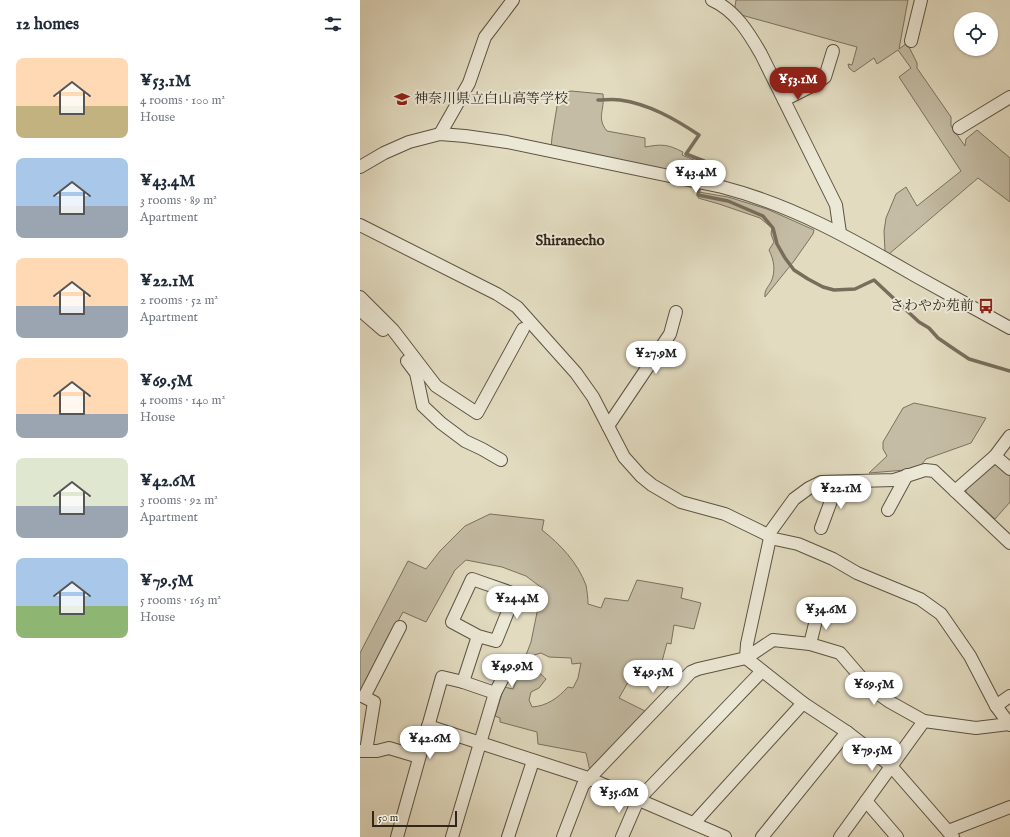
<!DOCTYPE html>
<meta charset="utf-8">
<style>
:root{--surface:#fff;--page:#f2f2f3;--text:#1f2937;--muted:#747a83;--accent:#8f2418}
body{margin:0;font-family:"IM FELL English","Noto Serif JP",serif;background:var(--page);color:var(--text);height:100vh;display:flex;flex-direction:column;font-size:15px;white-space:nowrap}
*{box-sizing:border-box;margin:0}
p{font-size:13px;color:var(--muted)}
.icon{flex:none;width:22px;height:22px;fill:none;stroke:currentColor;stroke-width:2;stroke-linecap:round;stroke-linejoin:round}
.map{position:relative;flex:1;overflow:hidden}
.side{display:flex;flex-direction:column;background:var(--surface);width:360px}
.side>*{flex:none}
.tools{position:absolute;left:594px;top:12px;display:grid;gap:8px}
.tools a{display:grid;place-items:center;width:44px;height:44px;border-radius:50%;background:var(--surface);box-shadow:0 1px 3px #0004;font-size:20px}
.scale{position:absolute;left:12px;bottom:10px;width:85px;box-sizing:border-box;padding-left:4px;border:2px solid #302619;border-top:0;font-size:11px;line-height:14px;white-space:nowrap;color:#302619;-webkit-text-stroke:3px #ece8d6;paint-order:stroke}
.price{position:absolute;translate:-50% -34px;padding:0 9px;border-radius:14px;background:#fff;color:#222;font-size:13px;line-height:26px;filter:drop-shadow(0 1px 2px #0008)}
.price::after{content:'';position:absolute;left:50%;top:24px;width:12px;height:9px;margin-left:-6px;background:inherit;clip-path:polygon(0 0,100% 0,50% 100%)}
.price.selected{background:var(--accent);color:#fff}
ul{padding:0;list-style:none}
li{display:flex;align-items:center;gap:12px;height:100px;padding:0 16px}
li span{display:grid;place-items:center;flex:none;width:112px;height:80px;border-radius:8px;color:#555}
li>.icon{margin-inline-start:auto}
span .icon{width:48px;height:48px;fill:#fffc;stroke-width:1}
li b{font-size:17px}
h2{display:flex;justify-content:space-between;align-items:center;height:48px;padding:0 16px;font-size:17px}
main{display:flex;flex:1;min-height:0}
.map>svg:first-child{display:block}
</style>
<main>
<section class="side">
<h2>12 homes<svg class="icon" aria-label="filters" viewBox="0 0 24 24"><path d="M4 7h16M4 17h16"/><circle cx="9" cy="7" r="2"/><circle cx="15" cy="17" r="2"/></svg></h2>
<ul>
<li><span style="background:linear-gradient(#ffd9b3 60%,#c2b280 0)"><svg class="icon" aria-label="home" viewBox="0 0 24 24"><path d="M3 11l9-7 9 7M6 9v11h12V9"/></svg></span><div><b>¥53.1M</b><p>4 rooms · 100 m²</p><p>House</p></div></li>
<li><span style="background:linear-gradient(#a9c7e8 60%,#9aa5b1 0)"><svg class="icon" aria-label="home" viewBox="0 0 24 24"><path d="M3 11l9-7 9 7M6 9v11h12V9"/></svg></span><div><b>¥43.4M</b><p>3 rooms · 89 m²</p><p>Apartment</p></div></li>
<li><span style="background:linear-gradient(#ffd9b3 60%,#9aa5b1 0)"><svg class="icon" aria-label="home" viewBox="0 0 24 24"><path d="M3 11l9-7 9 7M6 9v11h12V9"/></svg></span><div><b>¥22.1M</b><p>2 rooms · 52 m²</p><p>Apartment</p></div></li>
<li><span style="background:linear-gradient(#ffd9b3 70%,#9aa5b1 0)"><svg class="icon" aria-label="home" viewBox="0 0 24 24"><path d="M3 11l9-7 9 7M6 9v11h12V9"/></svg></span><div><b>¥69.5M</b><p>4 rooms · 140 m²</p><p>House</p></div></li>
<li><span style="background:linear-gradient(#dfe7d0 60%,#9aa5b1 0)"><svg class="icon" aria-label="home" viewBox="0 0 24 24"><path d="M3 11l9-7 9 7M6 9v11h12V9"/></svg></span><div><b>¥42.6M</b><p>3 rooms · 92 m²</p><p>Apartment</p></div></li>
<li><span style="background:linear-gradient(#a9c7e8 60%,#8fb573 0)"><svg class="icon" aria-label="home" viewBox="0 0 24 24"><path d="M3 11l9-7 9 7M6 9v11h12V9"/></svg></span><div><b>¥79.5M</b><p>5 rooms · 163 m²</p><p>House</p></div></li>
</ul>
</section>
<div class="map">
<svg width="650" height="837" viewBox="0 0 650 837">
<rect width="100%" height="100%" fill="#e2dbc0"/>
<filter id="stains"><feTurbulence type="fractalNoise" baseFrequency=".005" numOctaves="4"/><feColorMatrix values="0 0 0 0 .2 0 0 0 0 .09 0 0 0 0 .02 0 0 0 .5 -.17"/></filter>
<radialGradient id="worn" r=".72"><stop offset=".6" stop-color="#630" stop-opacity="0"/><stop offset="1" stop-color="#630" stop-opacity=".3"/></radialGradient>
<g fill="#c4bca4" stroke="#7a715e" fill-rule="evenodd">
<polygon points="376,0 548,0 539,49 547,43 557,63 557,68 591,117 591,126 605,146 606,139 617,130 650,158 650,202 618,178 529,254 525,251 524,231 526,218 536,194 546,187 557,206 601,171 539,77 551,68 538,50 517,64 514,58 494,72 489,68 488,64 492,65 497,47 374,13"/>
<path d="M211 91 243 94C245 110 236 118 247 131L285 138V147C302 144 307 144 323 152L322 155 341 163 336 176 191 149 192 137 199 94Z"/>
<path d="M339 192 368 197 407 209 454 230 453 234 434 261 405 297C404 291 408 287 411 282 416 271 414 260 409 250L414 242 411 234 412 228 400 218 359 204 338 198Z"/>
<polygon points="554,403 626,418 611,443 566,459 558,469 509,473 527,456 523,449 523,442 543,408"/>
<polygon points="636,464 650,474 650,502 635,519 606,492 606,487"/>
<path d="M130 514 184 520 182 530C201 545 217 562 226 585 227 591 228 598 228 604L241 608 245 598 268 601 277 580 323 588 321 598 341 603 334 629 314 625 311 644 307 643 301 665 326 673 317 682 276 668 259 698 287 712 230 771 226 753 178 744 177 732 140 722V718L135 716 144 687 153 689 171 642 182 588 166 576 142 567 106 560 95 570 66 622 43 612 0 691V653L48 561 66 569 80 551 105 526ZM181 653 189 657 211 658 212 664 221 663 218 678 213 688 208 687C198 698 187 706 172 707L169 700 171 692 179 688 186 679C182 675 176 669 170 670L171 660 174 655Z"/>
</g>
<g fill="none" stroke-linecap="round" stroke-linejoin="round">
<path stroke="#766d5b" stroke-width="3.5" d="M238 100C245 100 253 99 260 100 289 104 315 119 339 135L326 154 344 161 338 195 368 201 403 216 413 228 417 244 425 258 434 270 448 279 463 287 474 290 495 289 514 280 559 322 569 328 578 338 594 349 609 359 650 371"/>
<defs>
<g id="minor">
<path d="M352 0C375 10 389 33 401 54L476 205 480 233"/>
<polyline points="551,41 561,0"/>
<polyline points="424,100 454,85 465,77 473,51"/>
<polyline points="599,128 650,97"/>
<polyline points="80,134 109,83 125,37 153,0"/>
<path d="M0 167 24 153 49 142 80 134 105 136 147 142 362 187C432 205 492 239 554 275 586 293 618 310 650 328"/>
<polyline points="0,225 137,294 157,307 216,373 233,397 264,457 281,476 292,485 321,502 365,514 408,535 410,538 438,544 473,559 497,573 560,599 581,614 610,656 636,706 650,725"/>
<polyline points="0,297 33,330 76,386 117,413 163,329"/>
<polyline points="0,310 23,330"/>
<polyline points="47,361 56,373 63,406 81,423 105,441 122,449 141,460"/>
<polyline points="248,426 310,334 316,312"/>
<polyline points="635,456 650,469"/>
<polyline points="595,491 635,456 650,436"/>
<polyline points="528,510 547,475"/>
<polyline points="461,528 478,482"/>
<polyline points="408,535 434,499 449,488 461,482 534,480 565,470 574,471 650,543"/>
<polyline points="410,538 387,644 386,658 443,703 487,732 531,766 593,837"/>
<polyline points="450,644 458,612"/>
<polyline points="103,682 118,636 136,641 155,594 112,579 92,622 118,636"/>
<polyline points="135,693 147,670"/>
<polyline points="636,706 650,696"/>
<polyline points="68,726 228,778 365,837"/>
<polyline points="0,751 17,751 29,748 59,757"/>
<polyline points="6,751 14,702 4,697 40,627"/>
<polyline points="506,801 537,837"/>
<polyline points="334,823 443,703"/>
<polyline points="588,831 650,807"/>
<polyline points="37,837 82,677 103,682 135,693 92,837"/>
<polyline points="148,837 173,761"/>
<polyline points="203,837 223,785 331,672 338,669 386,658 413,640 450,644 480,653 510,688 530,702 564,721 616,728 649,724"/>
<polyline points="262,837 278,800 402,671"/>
<polyline points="402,837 487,732"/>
<polyline points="480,837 564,721"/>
</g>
</defs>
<use href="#minor" stroke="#5c5343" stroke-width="14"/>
<use href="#minor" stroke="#ece8d6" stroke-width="12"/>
</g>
<defs>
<symbol id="school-bare" viewBox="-9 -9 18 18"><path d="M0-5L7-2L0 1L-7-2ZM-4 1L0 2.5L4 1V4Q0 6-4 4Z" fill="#8f2418" stroke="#ece8d6" stroke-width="2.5" paint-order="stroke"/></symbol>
<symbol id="bus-bare" viewBox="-9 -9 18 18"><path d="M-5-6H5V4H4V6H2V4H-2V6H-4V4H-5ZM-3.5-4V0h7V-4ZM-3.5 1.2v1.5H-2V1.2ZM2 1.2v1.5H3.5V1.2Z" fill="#8f2418" stroke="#ece8d6" stroke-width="2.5" paint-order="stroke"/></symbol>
</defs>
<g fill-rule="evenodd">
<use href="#school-bare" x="31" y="88" width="22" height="22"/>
<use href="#bus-bare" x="615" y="295" width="22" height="22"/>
</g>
<g text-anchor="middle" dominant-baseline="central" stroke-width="4" stroke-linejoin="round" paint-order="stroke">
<g font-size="14" fill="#302619" stroke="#ece8d6" text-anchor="start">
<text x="54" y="99">神奈川県立白山高等学校</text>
<text x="614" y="306" text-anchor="end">さわやか苑前</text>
</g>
<g font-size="15" font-weight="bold" fill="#302619" stroke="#ece8d6">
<text x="210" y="240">Shiranecho</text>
</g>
</g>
<rect width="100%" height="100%" filter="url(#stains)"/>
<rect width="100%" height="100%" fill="url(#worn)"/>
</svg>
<div class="tools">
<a><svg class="icon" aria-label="locate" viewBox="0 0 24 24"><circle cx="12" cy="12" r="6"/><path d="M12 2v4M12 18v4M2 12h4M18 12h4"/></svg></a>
</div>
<div class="scale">50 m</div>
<b class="price selected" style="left:438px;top:101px">¥53.1M</b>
<b class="price" style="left:336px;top:194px">¥43.4M</b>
<b class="price" style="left:296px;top:375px">¥27.9M</b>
<b class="price" style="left:481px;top:510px">¥22.1M</b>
<b class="price" style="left:157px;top:620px">¥24.4M</b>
<b class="price" style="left:466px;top:631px">¥34.6M</b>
<b class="price" style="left:152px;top:688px">¥49.9M</b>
<b class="price" style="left:293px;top:694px">¥49.5M</b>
<b class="price" style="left:514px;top:706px">¥69.5M</b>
<b class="price" style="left:70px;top:760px">¥42.6M</b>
<b class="price" style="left:512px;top:772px">¥79.5M</b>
<b class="price" style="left:259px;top:814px">¥35.6M</b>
</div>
</main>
